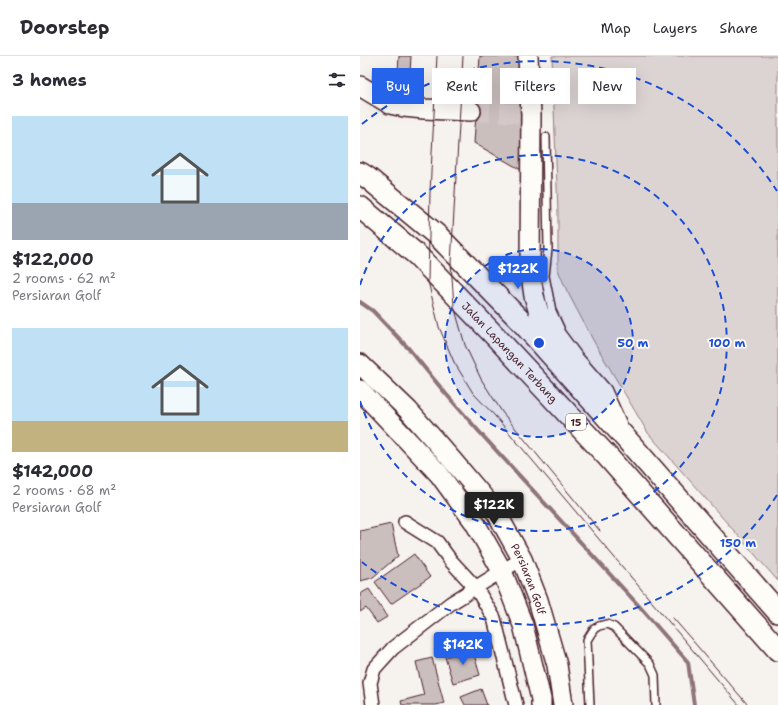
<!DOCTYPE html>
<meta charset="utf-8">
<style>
:root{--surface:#fff;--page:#f2f2f3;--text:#2b2b33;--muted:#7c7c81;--line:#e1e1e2;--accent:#2563eb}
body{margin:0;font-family:"Shantell Sans",sans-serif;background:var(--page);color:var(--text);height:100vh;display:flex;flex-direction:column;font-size:15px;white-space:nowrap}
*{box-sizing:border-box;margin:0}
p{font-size:13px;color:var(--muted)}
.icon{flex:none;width:22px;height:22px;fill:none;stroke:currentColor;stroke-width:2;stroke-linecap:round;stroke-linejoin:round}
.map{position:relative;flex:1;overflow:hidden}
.sheet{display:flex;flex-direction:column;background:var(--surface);width:360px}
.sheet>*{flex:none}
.top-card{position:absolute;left:12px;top:12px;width:346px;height:36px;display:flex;gap:8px}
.price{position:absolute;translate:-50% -34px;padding:0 9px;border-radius:4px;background:var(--accent);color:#fff;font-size:13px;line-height:26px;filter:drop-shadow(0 1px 2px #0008)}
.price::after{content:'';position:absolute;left:50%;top:24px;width:12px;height:9px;margin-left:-6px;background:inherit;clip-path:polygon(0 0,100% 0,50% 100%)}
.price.selected{background:#222;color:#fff}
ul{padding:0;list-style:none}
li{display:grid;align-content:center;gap:8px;height:212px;padding:0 12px}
li span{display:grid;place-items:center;height:124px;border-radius:0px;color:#555}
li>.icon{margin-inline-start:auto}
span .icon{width:72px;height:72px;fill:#fffc;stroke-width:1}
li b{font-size:17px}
h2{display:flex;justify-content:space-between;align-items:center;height:48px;padding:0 12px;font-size:17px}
.pill{padding:0 14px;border-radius:0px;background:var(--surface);box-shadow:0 4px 16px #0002;font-size:14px;line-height:36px}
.pill.selected{background:var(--accent);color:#fff}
header{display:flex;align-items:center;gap:24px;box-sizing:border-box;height:56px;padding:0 20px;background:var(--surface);border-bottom:1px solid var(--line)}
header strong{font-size:19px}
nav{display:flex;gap:22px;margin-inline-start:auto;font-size:14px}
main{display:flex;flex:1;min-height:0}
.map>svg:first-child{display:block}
</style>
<header>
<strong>Doorstep</strong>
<nav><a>Map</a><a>Layers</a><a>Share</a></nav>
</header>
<main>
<section class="sheet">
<h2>3 homes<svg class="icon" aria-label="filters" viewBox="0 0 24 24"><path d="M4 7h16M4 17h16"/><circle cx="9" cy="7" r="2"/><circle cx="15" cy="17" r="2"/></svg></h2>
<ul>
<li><span style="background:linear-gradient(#bfe0f5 70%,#9aa5b1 0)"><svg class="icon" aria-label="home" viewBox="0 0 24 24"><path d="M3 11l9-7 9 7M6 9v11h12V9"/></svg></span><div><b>$122,000</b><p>2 rooms · 62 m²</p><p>Persiaran Golf</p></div></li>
<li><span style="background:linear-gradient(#bfe0f5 75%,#c2b280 0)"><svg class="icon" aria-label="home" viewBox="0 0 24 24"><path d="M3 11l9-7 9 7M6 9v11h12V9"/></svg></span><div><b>$142,000</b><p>2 rooms · 68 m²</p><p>Persiaran Golf</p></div></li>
</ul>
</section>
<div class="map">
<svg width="418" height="649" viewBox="0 0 418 649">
<rect width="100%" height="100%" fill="#f6f3ef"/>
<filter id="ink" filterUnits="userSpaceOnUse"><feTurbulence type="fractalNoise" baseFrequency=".025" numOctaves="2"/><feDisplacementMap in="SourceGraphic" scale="8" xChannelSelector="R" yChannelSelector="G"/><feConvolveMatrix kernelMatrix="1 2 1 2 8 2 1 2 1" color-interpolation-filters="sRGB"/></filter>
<g filter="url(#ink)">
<polygon fill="#dcd4d2" stroke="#937a7e" points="192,0 418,0 418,525 288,377 233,284 207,235 198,214 198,157"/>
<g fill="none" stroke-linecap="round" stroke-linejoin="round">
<polyline stroke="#8e7378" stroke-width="4" points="0,246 13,255 49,293 86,338 123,380 280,551 328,606 334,649"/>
</g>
<g fill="#cbbfbe" stroke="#4a1f2b">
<polygon points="39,0 51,0 50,17 38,16"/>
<polygon points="120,0 160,0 163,115 114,87"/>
<polygon points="13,14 50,17 49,38 38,38 38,34 12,32"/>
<polygon points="31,468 38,500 12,522 0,525 0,475"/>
<polygon points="54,498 70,521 31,548 15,526"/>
<polygon points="9,533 27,561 17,567 6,552 0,556 0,538"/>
<polygon points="112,592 120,619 93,627 85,601"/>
<polygon points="72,602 84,647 76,649 42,649 41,645 64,639 56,606"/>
<polygon points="121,633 127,649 105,649 101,641"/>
</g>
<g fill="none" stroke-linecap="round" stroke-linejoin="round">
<polyline stroke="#d4c9c8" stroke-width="19" stroke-dasharray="19 10" stroke-linecap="butt" points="111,55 171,58"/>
<defs>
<g id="lane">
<polyline points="186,81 188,193 185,220 192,255 200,272"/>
<polyline points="230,649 227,584 234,573 239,570 247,568 254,571 290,608 295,619 296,649"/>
</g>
<g id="street">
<polyline points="45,466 77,486 91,505 116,532 134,562 156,649"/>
<polyline points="13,649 10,627 14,613 33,592 91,547 142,515 162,503"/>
</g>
<g id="secondary">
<polyline points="168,0 171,58 170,212 174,240 179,257 214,304 242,336 257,369"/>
<polyline points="0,30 30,48 44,51 64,53 111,55"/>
<path id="s1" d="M0 308 48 354 92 404 136 456 162 503 178 544 197 609 203 649"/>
<polyline points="0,334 34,370 79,418 115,467 142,515 163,569 181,643 181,649"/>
</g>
<g id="primary">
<polyline points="0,117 8,122 78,180 160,264 261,377 418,556"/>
<path id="s2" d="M0 151 57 199 136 281 247 400 418 594"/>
</g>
</defs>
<use href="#lane" stroke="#4a1f2b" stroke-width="10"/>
<use href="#street" stroke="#4a1f2b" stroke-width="16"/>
<use href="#secondary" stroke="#4a1f2b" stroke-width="22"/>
<use href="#primary" stroke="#4a1f2b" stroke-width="24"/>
<use href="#lane" stroke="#fdfcf7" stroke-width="7"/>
<use href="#street" stroke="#fdfcf7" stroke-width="13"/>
<use href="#secondary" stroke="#fdfcf7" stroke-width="19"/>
<use href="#primary" stroke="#fdfcf7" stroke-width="21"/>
<g stroke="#4a1f2b" stroke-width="1">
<polyline points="77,0 70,136 68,225 79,271 94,306 113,337 135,360 379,649"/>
<polyline points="103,0 91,207 94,250 105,289 121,323 142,356 240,475"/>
<polyline points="313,562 388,649"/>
</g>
</g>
</g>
<circle cx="179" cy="287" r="94" fill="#1d4ed8" fill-opacity=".12"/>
<g fill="none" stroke="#1d4ed8" stroke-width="2" stroke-dasharray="7 5">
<circle cx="179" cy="287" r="94"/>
<path d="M0 229A188 188 0 1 1 0 345"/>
<path d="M417 439A282 282 0 0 1 2 506M2 68A282 282 0 0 1 417 135"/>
</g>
<g text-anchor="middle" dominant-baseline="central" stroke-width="3.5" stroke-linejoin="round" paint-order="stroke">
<rect fill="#fdfcf7" stroke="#806168" stroke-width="1" x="206" y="358" width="20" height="16" rx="3"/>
<g font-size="10" font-weight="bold" fill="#4a1f2b">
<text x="216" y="366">15</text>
</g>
<g font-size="11" fill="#4a1f2b" stroke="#fdfcf7">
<text stroke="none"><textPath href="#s2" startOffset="209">Jalan Lapangan Terbang</textPath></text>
<text stroke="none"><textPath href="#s1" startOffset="276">Persiaran Golf</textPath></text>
</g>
</g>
<circle cx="179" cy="287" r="6" fill="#1d4ed8" stroke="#fdfcf7" stroke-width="2"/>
<g font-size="12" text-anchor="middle" font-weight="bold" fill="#1d4ed8" stroke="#fdfcf7" stroke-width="3.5" stroke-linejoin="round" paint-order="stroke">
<text x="273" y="291">50 m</text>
<text x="367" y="291">100 m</text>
<text x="378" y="491">150 m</text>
</g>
</svg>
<b class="price" style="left:158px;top:234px">$122K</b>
<b class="price selected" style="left:134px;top:470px">$122K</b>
<b class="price" style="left:103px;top:610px">$142K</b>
<div class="top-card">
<a class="pill selected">Buy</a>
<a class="pill">Rent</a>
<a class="pill">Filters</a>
<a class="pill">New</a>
</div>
</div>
</main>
